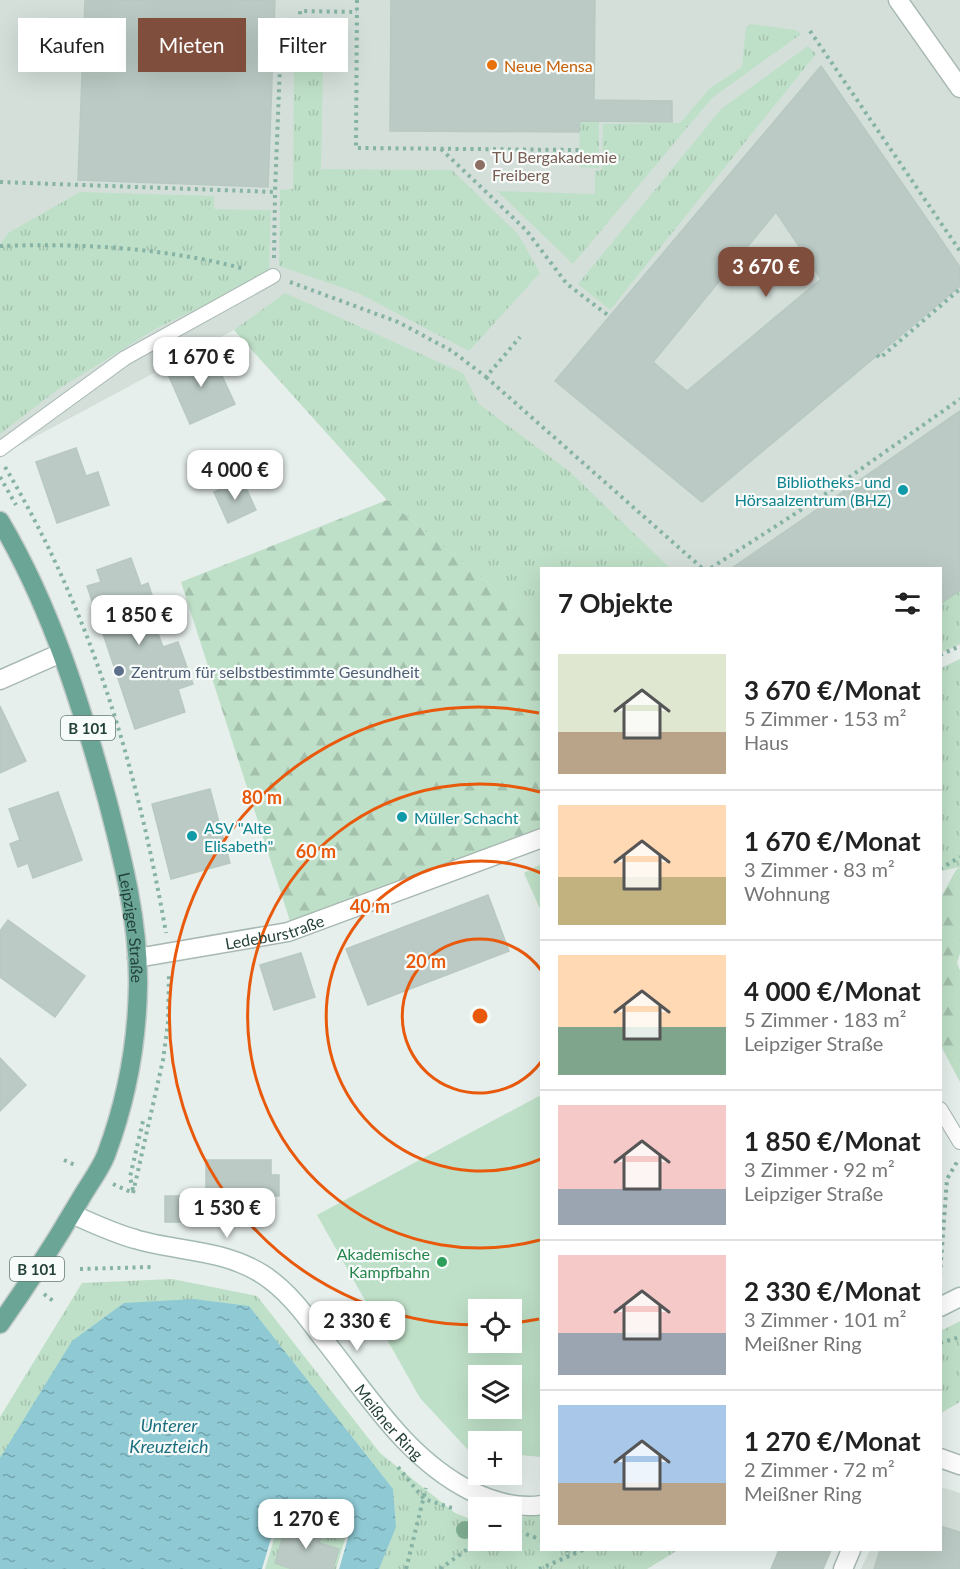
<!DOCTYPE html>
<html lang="de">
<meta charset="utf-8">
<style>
:root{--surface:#fff;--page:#f2f2f2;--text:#222;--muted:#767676;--line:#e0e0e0;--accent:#804e3d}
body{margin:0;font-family:Lato,sans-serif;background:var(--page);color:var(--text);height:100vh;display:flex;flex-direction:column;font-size:22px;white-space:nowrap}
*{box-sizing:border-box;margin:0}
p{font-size:20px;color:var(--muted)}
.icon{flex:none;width:33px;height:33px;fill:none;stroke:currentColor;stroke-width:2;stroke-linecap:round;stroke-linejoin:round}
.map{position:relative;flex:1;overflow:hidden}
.details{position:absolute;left:540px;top:567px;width:402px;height:984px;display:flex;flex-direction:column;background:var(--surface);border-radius:0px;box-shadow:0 6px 24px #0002}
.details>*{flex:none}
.hud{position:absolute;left:18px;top:18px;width:432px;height:54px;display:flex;gap:12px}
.buttons{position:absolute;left:468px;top:1299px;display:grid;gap:12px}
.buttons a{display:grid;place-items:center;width:54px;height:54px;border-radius:0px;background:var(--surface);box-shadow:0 6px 24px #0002;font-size:30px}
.price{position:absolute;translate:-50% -51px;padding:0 14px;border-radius:12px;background:#fff;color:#222;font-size:20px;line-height:39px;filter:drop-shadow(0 2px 3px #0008)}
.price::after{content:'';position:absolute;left:50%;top:36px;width:18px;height:14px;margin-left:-9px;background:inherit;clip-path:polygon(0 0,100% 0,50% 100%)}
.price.current{background:var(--accent);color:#fff}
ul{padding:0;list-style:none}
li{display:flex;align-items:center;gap:18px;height:150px;padding:0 18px}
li+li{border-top:2px solid var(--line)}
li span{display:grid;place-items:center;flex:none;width:168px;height:120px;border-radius:0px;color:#555}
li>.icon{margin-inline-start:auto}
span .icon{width:72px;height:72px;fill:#fffc;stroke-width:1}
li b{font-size:26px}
h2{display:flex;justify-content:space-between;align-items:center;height:72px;padding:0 18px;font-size:26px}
.chip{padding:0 21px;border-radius:0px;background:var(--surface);box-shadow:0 6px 24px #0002;font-size:21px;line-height:54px}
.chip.current{background:var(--accent);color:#fff}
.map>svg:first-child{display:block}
</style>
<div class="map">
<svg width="960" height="1569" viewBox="0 0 960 1569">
<defs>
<pattern id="grass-tufts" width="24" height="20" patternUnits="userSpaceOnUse" patternTransform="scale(1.5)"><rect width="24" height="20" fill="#bfe0c8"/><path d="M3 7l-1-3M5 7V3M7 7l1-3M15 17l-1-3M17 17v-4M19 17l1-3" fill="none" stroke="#a4c1ad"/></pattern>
<pattern id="forest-firs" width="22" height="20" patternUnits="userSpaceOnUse" patternTransform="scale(1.5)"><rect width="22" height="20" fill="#bfe0c8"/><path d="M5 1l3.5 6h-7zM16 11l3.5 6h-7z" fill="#a4c1ad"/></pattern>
<pattern id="water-ripples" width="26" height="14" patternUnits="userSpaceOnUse" patternTransform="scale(1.5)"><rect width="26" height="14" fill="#8ec9d4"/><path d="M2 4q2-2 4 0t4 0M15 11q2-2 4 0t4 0" fill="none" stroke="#74a5ad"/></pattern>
</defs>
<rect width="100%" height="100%" fill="#e6efeb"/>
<g fill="#d4dfda">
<polygon points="0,0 960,0 960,645 941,653 940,568 542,568 541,627 387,500 234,330 5,453 0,449"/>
<polygon points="941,1487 960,1493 960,1569 861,1569 870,1550 940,1550"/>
</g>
<g fill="url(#grass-tufts)">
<polygon points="751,24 796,30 801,34 712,98 573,264 497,191 595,194 595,171 602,170 603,124 680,123 709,89 742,67 746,27"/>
<polygon points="808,46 816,54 610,310 578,284 721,109"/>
<polygon points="294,70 323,71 321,169 452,170 518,234 540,273 469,351 358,293 279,266 280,190 293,189"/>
<polygon points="580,121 599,121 599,168 579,167"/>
<polygon points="80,192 214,196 214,209 271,210 269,274 157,328 57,390 0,434 0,245 8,233"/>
<polygon points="285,293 463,373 479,404 569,471 670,568 542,568 541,627 387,500 234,330"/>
<polygon points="960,589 960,643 941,652 940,603"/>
<polygon points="960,659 960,867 941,871 941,668"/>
<polygon points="172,1279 257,1296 380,1453 455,1513 478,1522 478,1540 512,1540 512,1518 541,1515 542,1550 678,1550 647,1569 0,1569 0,1417 82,1283"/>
<polygon points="960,1321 960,1402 941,1413 941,1331"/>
</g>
<g fill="url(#forest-firs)">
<polygon points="387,500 541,627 541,827 504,844 290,921 181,582"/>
<polygon points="960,867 960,953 957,963 960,971 960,1082 941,1046 940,899 956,870"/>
</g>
<g fill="#bfe0c8" fill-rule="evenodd">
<polygon points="541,864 541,911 524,873"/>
<path d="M541 1095V1457L512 1454V1442H478V1452L469 1451 420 1398 317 1215ZM478 1310H512V1342H478ZM478 1376H512V1408H478Z"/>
</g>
<polygon fill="url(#water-ripples)" points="194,1299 249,1306 393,1489 396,1527 379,1569 339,1569 351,1527 281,1506 262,1569 0,1569 0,1458 72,1341 124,1303"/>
<polygon fill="#e6efeb" points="281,1505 351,1527 339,1569 336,1569 348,1529 283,1509 265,1569 262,1569"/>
<g fill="#bbcac4" stroke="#b8c9c2" stroke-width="1.5" fill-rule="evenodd">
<polygon points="85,0 275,0 268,187 78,180"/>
<polygon points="391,0 595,0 594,100 672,101 672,122 580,121 579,132 390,131"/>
<path d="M821 66 960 267V286L702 502 555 381ZM776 212 821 279 687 391 653 362Z"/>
<polygon points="211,352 235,404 190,424 167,372"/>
<polygon points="960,411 960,590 940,604 940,568 732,568"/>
<polygon points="76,448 86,476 98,472 109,505 57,523 36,462"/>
<polygon points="242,479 256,510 228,523 214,492"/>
<polygon points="131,558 141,586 148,583 156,607 149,609 163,647 178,642 193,684 178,689 185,712 135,729 87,586 101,582 97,570"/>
<polygon points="0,706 26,761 0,773"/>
<polygon points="210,789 230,863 171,879 152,804"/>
<polygon points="58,792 82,860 33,878 28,863 18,867 10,844 20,840 9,809"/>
<polygon points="488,895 509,951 368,1005 346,949"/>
<polygon points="8,920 85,976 55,1017 0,977 0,931"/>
<polygon points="301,953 315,997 274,1010 260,965"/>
<polygon points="0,1058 26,1085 0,1111"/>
<polygon points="206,1160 271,1160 271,1175 279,1175 279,1196 271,1196 271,1222 165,1222 165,1196 206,1196"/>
<polygon points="297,1522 323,1530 319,1543 339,1549 333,1569 292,1569 275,1563 284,1533 293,1536"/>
<polygon points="940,1526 960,1532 960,1569 874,1569 880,1550 940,1550"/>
<polygon points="779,1550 831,1550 823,1569 771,1569"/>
</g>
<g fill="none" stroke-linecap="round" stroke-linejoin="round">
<defs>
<g id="lane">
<polyline points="0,449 125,358 273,276"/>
<polyline points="940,1109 960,1142"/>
</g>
<g id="street">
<polyline points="898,0 960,88"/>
<polyline points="0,680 61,653"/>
<path id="s1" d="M137 958 288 932 542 838"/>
<polyline points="940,1458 960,1465"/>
<polyline points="843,1569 851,1550"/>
</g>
<g id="secondary">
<path id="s2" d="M72 1214C92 1223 113 1233 135 1239 178 1252 222 1249 262 1274 286 1289 304 1313 321 1336 366 1392 405 1458 471 1491 492 1501 518 1509 542 1505"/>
<polyline points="940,1307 960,1297"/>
</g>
<g id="primary">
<path id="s3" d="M0 521C51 607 81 704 107 799 123 860 139 923 138 986 137 1043 126 1102 106 1155 100 1170 89 1184 81 1198 56 1241 29 1283 0 1324"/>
</g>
</defs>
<use href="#lane" stroke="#a8b8b2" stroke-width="16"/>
<use href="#street" stroke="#a8b8b2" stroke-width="21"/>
<use href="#secondary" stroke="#a4bbb3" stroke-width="21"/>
<use href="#primary" stroke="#c2cac8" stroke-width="21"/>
<g stroke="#86b3a5" stroke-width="4" stroke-dasharray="3 4.5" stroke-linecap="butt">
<polyline points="357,0 356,148 579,150"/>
<polyline points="810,31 960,251"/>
<polyline points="273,47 281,47 280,65"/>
<polyline points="441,149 526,230 567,284 609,316"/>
<polyline points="0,182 275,192 280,65 299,56 300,11 357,12"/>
<path d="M0 246C81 243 167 248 245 269"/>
<polyline points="274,258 275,192"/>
<polyline points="290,282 398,322 452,351 486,377 520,337"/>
<polyline points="877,355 880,358 960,289"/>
<polyline points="486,377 702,568"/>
<path d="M5 467C91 612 137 767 166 933"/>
<polyline points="0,477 16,505"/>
<polyline points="711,568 824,495 960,399"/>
<polyline points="940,655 960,646"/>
<polyline points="940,869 960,857"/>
<polyline points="64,1160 77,1166"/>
<polyline points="113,1184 133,1193"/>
<polyline points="133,1190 130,1177 143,1121"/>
<polyline points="133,1193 163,1060 168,1023 169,973"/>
<polyline points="80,1269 152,1267"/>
<polyline points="940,1275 947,1179 957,1162"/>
<polyline points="44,1294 56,1303"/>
<polyline points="940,1343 960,1337"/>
<polyline points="398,1467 424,1499 455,1509"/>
<polyline points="512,1529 542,1540"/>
<polyline points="566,1550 576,1553"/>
<polyline points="406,1569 426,1488"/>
<polyline points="440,1569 480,1540"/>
<polyline points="539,1569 583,1550"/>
</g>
<use href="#lane" stroke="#fff" stroke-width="14"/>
<use href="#street" stroke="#fff" stroke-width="18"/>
<use href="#secondary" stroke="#fff" stroke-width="18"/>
<use href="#primary" stroke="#6aa596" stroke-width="18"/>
</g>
<circle fill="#80af93" cx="465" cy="1530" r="9"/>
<g fill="none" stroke="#e8590c" stroke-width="3">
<path d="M541 1062A77 77 0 1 1 541 970"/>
<path d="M541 1159A155 155 0 1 1 541 873"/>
<path d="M540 1240A232 232 0 1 1 540 792"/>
<path d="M539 1319A309 309 0 0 1 512 1323M477 1325A309 309 0 1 1 539 713"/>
</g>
<circle fill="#e8710a" stroke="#f7fbf9" stroke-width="2" cx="492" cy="65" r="6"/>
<circle fill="#8d6e63" stroke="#f7fbf9" stroke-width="2" cx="480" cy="165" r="6"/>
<g fill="#0f9aa8" stroke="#f7fbf9" stroke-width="2">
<circle cx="903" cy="490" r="6"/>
<circle cx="402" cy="817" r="6"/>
<circle cx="192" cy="836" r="6"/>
</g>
<circle fill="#5c6f8a" stroke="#f7fbf9" stroke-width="2" cx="119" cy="671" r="6"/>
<circle fill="#2e9e5b" stroke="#f7fbf9" stroke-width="2" cx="442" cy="1262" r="6"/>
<g text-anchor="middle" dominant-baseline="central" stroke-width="4.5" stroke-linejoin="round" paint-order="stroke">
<g fill="#f7fbf9" stroke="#637a73" stroke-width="1.5">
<rect x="61" y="716" width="54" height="24" rx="4.5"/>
<rect x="10" y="1257" width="54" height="24" rx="4.5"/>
</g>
<g font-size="15" font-weight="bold" fill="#24423a">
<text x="88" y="728">B 101</text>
<text x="37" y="1269">B 101</text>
</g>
<g font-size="16" fill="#c56008" stroke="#f7fbf9" text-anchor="start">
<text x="504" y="65">Neue Mensa</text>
</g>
<g font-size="16" fill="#785e54" stroke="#f7fbf9" text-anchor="start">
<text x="492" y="156">TU Bergakademie<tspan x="492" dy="18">Freiberg</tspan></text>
</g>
<g font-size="16" fill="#0d838f" stroke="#f7fbf9" text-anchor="start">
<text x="891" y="481" text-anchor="end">Bibliotheks- und<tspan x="891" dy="18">Hörsaalzentrum (BHZ)</tspan></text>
<text x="414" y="817">Müller Schacht</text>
<text x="204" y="827">ASV "Alte<tspan x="204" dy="18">Elisabeth"</tspan></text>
</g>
<g font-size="16" fill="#4e5e75" stroke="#f7fbf9" text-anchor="start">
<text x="131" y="671">Zentrum für selbstbestimmte Gesundheit</text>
</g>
<g font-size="16" fill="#24423a" stroke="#f7fbf9">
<text stroke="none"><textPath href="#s3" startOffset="430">Leipziger Straße</textPath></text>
<text stroke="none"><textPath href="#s1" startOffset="140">Ledeburstraße</textPath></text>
<text stroke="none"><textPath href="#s2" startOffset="396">Meißner Ring</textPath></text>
</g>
<g font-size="16" fill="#27864d" stroke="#f7fbf9" text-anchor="end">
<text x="430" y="1253">Akademische<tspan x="430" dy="18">Kampfbahn</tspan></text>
</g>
<g font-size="18" font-style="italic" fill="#1c6f80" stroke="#f7fbf9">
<text x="169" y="1425">Unterer<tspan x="169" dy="21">Kreuzteich</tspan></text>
</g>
</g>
<circle cx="480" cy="1016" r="9" fill="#e8590c" stroke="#f7fbf9" stroke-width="3"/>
<g font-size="18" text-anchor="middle" font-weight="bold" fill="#e8590c" stroke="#f7fbf9" stroke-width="4.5" stroke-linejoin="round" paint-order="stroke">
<text x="262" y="804">80 m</text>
<text x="316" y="858">60 m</text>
<text x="370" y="913">40 m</text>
<text x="426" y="968">20 m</text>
</g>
</svg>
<div class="buttons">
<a><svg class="icon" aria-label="locate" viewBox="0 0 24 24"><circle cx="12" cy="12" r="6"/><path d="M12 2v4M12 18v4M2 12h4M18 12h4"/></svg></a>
<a><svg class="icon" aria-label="layers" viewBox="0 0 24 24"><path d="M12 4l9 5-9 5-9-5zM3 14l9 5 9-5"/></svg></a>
<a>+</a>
<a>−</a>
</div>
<b class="price current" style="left:766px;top:298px">3 670 €</b>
<b class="price" style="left:201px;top:388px">1 670 €</b>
<b class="price" style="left:235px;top:501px">4 000 €</b>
<b class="price" style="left:139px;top:646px">1 850 €</b>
<b class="price" style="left:227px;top:1239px">1 530 €</b>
<b class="price" style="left:357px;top:1352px">2 330 €</b>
<b class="price" style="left:306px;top:1550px">1 270 €</b>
<div class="hud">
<a class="chip">Kaufen</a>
<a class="chip current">Mieten</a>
<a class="chip">Filter</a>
</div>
<section class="details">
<h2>7 Objekte<svg class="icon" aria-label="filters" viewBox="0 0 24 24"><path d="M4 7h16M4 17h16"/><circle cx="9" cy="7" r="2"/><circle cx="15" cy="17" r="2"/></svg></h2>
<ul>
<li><span style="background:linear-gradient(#dfe7d0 65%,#b9a48a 0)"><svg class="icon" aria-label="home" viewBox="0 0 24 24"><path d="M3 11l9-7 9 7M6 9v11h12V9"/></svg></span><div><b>3 670 €/Monat</b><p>5 Zimmer · 153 m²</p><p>Haus</p></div></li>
<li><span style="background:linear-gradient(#ffd9b3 60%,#c2b280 0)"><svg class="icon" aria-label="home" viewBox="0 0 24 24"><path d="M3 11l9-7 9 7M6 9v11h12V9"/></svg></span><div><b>1 670 €/Monat</b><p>3 Zimmer · 83 m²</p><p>Wohnung</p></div></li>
<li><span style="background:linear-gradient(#ffd9b3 60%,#7fa58c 0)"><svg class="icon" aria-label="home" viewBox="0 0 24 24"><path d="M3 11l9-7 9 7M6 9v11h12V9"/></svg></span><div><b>4 000 €/Monat</b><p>5 Zimmer · 183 m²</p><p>Leipziger Straße</p></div></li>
<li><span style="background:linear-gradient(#f6c9c9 70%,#9aa5b1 0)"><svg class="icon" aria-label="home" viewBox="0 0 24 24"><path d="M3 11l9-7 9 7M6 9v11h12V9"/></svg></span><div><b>1 850 €/Monat</b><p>3 Zimmer · 92 m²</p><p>Leipziger Straße</p></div></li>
<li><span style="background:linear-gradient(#f6c9c9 65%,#9aa5b1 0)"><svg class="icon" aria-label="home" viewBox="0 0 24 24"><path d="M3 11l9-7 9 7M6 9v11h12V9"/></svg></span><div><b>2 330 €/Monat</b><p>3 Zimmer · 101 m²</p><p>Meißner Ring</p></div></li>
<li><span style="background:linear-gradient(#a9c7e8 65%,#b9a48a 0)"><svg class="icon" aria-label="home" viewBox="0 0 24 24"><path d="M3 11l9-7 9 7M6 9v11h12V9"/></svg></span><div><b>1 270 €/Monat</b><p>2 Zimmer · 72 m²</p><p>Meißner Ring</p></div></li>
</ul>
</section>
</div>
